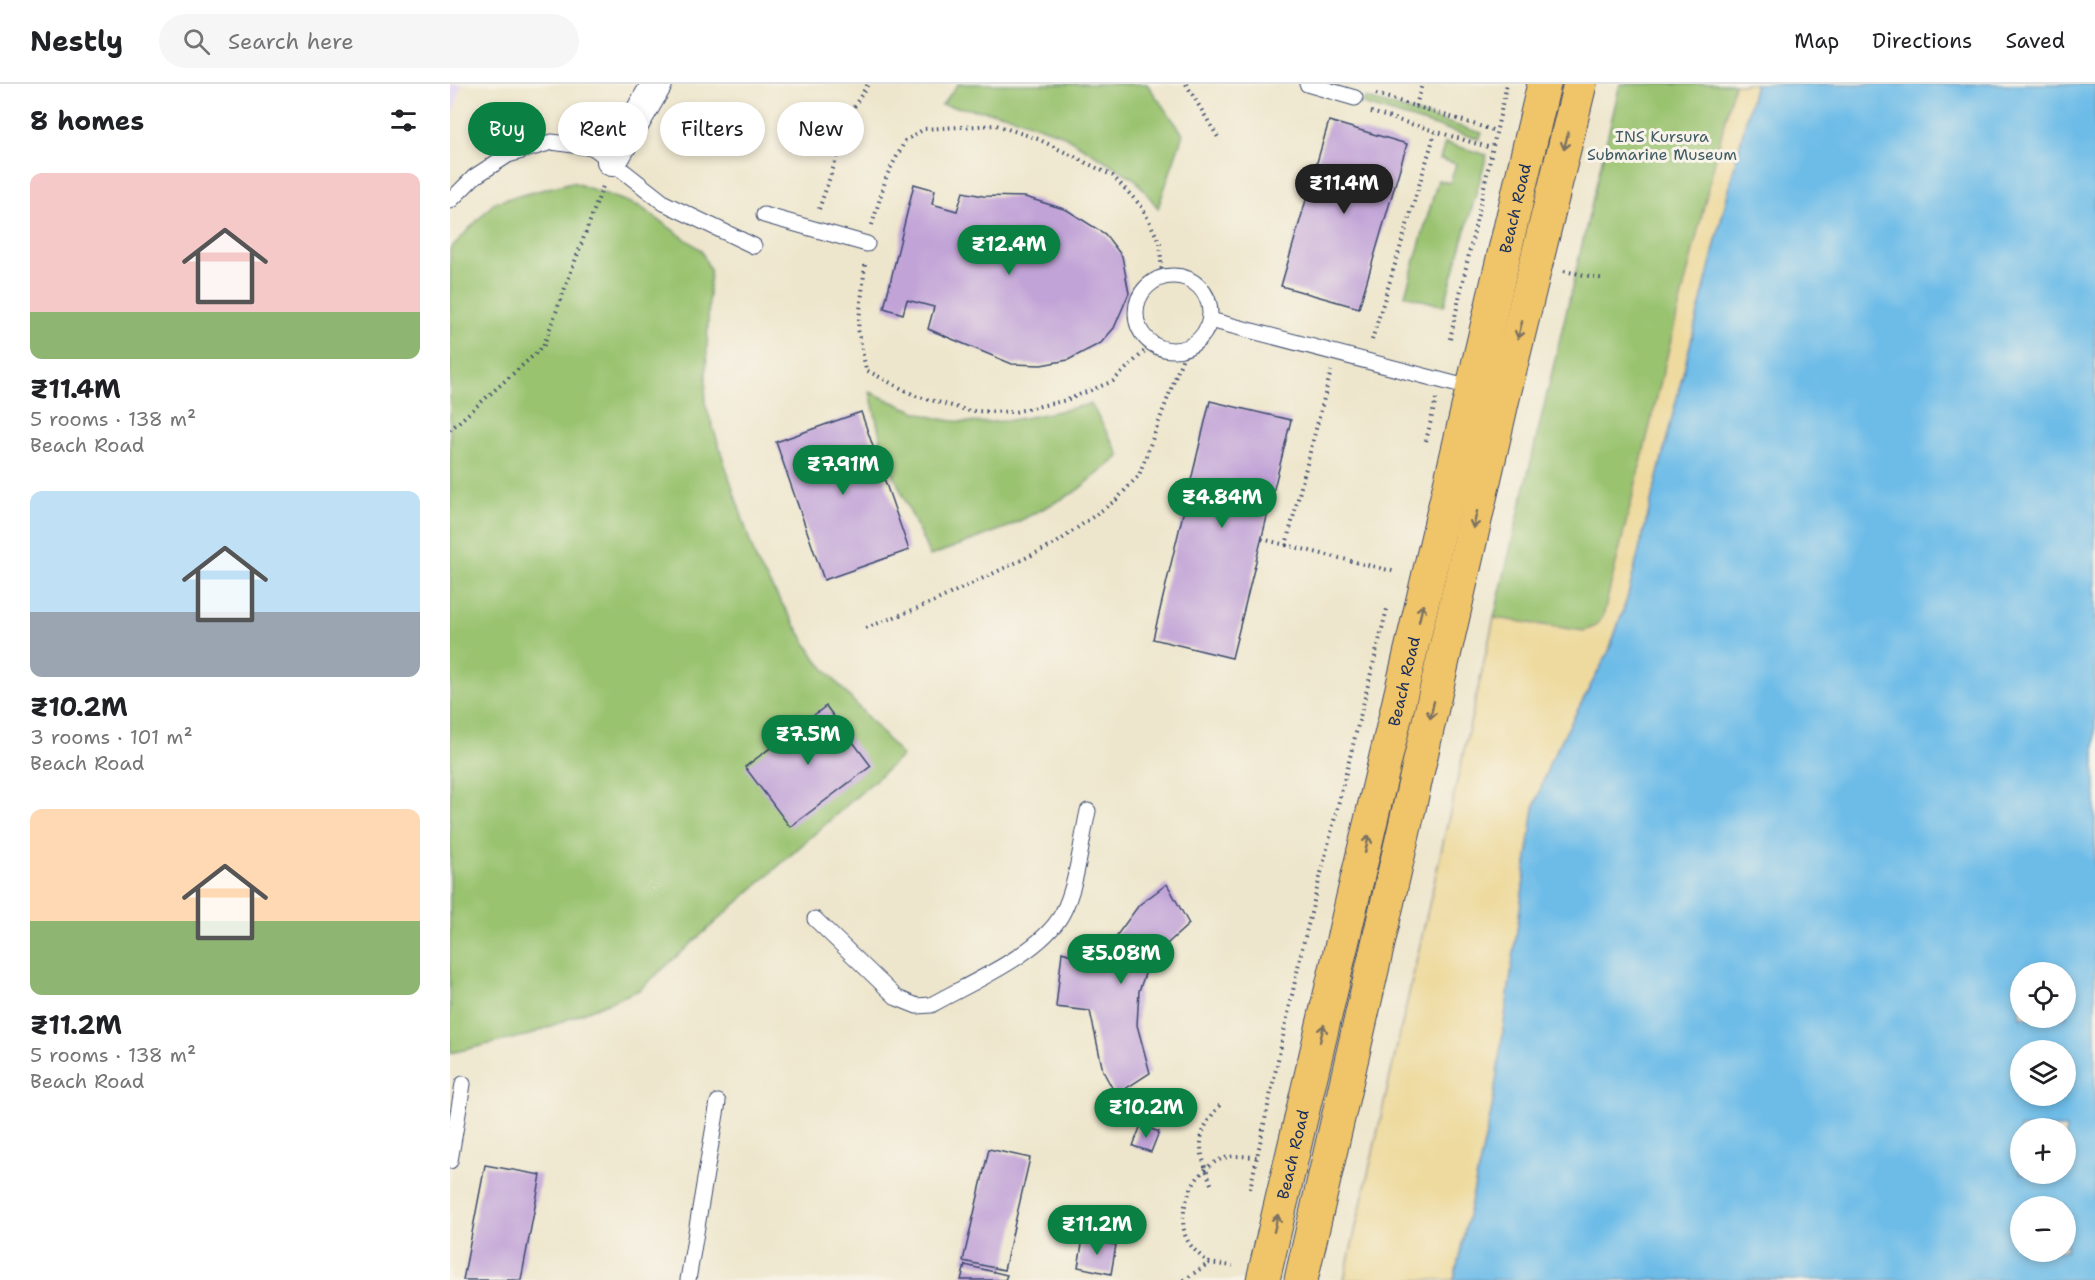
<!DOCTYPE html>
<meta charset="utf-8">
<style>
:root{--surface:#fff;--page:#f6f6f6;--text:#202124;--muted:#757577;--line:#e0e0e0;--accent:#0b8043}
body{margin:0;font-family:"Shantell Sans",sans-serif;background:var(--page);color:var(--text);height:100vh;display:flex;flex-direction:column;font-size:22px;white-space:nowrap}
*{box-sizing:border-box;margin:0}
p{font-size:20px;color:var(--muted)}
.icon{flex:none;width:33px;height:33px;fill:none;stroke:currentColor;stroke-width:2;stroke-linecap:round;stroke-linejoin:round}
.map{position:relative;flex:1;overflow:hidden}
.side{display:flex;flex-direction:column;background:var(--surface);width:450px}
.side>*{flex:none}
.banner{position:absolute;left:18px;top:18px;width:570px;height:54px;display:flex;gap:12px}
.buttons{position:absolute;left:1560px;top:878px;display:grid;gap:12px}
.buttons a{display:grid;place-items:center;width:66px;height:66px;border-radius:50%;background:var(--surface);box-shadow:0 3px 9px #0003;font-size:30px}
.price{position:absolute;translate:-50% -51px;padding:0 14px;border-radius:21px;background:var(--accent);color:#fff;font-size:20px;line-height:39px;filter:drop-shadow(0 2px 3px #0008)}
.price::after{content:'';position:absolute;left:50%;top:36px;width:18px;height:14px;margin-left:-9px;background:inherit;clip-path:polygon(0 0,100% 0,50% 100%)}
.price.on{background:#222;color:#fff}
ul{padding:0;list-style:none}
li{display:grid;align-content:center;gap:12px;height:318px;padding:0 30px}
li span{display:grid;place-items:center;height:186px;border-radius:12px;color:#555}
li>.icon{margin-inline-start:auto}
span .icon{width:108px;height:108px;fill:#fffc;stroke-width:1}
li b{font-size:26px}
h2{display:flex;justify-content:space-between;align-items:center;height:72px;padding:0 30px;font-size:26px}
.chip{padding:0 21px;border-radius:27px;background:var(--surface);box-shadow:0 3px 9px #0003;font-size:21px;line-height:54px}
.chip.on{background:var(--accent);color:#fff}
header{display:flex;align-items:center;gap:36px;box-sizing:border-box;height:84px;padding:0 30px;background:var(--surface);border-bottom:2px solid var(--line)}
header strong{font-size:28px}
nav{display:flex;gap:33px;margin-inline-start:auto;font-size:21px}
.search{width:420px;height:54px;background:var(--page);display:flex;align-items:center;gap:15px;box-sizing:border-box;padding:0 21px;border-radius:33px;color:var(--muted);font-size:22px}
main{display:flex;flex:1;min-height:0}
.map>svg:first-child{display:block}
</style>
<header>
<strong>Nestly</strong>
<div class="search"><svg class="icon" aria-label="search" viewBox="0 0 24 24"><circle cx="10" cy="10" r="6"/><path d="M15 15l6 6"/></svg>Search here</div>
<nav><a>Map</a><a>Directions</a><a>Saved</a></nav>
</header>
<main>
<section class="side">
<h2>8 homes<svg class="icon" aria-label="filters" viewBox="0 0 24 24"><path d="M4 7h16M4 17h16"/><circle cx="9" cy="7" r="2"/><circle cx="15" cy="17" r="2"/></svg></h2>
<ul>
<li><span style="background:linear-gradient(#f6c9c9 75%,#8fb573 0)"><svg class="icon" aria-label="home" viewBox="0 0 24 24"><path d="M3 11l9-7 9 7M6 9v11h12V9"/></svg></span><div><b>₹11.4M</b><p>5 rooms · 138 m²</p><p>Beach Road</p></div></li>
<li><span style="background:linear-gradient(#bfe0f5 65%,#9aa5b1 0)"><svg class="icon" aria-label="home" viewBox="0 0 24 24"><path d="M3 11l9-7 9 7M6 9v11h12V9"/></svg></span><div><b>₹10.2M</b><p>3 rooms · 101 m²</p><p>Beach Road</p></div></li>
<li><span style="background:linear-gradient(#ffd9b3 60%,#8fb573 0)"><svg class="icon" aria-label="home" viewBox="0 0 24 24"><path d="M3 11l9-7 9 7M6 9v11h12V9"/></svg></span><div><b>₹11.2M</b><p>5 rooms · 138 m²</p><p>Beach Road</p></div></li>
</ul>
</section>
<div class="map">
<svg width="1645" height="1196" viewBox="0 0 1645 1196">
<rect width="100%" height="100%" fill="#f7f3e8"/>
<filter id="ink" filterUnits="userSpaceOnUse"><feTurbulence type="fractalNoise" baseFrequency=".0167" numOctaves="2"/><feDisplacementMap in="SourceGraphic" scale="12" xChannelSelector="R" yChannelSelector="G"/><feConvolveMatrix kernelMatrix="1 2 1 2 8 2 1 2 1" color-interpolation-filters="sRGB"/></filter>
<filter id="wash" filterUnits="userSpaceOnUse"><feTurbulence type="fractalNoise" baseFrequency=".008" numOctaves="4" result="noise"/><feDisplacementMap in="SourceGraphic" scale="24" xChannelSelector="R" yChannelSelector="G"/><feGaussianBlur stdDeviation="1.35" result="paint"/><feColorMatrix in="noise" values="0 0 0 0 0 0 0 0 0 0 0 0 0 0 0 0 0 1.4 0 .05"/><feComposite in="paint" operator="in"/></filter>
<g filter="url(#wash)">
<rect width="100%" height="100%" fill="#eee6cc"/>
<polygon fill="#e1d4f4" points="0,0 12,0 0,39"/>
<g fill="#9ac36f" stroke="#5a7966" stroke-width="1.5">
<polygon points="508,0 697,0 733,50 708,124 685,95 611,50 554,30 492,21"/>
<polygon points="1170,0 1284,0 1153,533 1144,543 1134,547 1044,534"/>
<polygon points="915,14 1032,49 1029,55 913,20"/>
<polygon points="995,59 1037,71 994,222 955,211 988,96 1000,99 1006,80 990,75"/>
<polygon points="122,98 189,122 251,166 260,186 255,319 307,479 366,575 452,672 189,906 79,951 0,969 0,165 45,118"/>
<path d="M420 308C439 316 457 325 476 331 530 349 588 331 641 320L670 372 625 408 558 443 480 472 434 369Z"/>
</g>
<polygon fill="#eeda9e" stroke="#84847e" stroke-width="1.5" points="1284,0 1305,0 1177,515 1159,567 1100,678 1084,724 1043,1019 1004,1196 894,1196 1044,534 1134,547 1144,543 1153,533"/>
<path fill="#6dbce8" stroke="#4476a3" stroke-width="1.5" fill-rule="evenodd" d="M1305 0H1645V1196H1004L1043 1019 1084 724 1100 678 1159 567 1177 515ZM1570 888H1616V933H1570ZM1570 966H1616V1011H1570ZM1570 1044H1616V1089H1570ZM1570 1122H1616V1167H1570Z"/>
<g id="blocks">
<g fill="#c1a3d7">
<polygon points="879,37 957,60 909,224 831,202"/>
<polygon points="464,100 485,106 482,120 507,127 513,108 533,112 575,113 617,126 655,150 672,172 679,209 664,244 651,259 618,276 591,281 562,280 478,245 484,223 457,216 453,230 434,224"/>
<polygon points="760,317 841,336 782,574 703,555"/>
<polygon points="411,328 459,466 374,496 326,358"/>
<polygon points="376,622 421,682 340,743 295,683"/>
<polygon points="717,800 739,840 718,859 696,887 689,907 687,941 700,989 666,1011 653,987 640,927 606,923 612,868 634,875 643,862 659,870 664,855 689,821"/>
<polygon points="691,1041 709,1048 701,1068 683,1062"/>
<polygon points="539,1065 580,1074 554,1186 513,1177"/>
<polygon points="35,1081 91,1091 71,1196 13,1196"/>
<polygon points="633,1155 666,1161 661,1190 628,1183"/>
<polygon points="515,1181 557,1191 555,1196 511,1196"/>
</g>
</g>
</g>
<g filter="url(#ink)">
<use href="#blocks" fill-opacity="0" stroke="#3b4a6e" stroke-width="1.5"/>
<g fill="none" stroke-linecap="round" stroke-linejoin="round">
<defs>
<g id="service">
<polyline points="857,0 905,14"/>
<polyline points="0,117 24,93 58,71 102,58 144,64 214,119 304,162"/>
<polyline points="314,131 417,160"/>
<circle cx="723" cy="229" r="37"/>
<polyline points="760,236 1024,305"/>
<path d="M365 835 447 914 467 922 481 921C520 899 591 869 612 830 627 803 631 758 638 727"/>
<polyline points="0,1077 13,1000"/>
<polyline points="238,1196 268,1018"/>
</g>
<polyline id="minor" points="162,77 207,0"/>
<g id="primary">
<path id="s1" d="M813 1196 1094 0"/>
<polyline points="851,1196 1053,314 1130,0"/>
</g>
</defs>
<use href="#service" stroke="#3b4a6e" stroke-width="17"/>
<use href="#minor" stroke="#3b4a6e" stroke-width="32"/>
<use href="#primary" stroke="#3b4a6e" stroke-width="35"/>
<g stroke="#3b4a6e" stroke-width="4" stroke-dasharray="1.5 4.5" stroke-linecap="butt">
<polyline points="736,0 769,55"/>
<polyline points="926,10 1046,47"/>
<polyline points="966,22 972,0"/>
<polyline points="921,28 1041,64"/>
<polyline points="369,125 405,21 418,0"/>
<polyline points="422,141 437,91 455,57 474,45 546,41 588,55 663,92 692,123 710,159 712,193"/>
<polyline points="415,181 408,245 416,286 466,312 520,327 564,328 617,316 663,297 701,261"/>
<polyline points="1114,187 1154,195"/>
<polyline points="1000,255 1057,0"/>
<polyline points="922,256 985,49"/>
<polyline points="0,346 93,263 153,102"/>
<polyline points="976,357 986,315"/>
<polyline points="812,455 836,461 881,287"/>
<polyline points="836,461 946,488"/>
<polyline points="416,544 481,519 605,460 666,416 689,391 736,265"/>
<path d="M761 1100C748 1063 744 1051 771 1020"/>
<polyline points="800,1105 852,865 937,525"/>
<path d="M759 1179C749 1170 736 1161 734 1146 729 1117 749 1078 779 1073 788 1071 799 1073 808 1073"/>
<polyline points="734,1196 759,1179 783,1182"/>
</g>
<use href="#service" stroke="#fff" stroke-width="15"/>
<use href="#minor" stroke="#fff" stroke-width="30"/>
<use href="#primary" stroke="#f0c469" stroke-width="33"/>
</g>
<defs><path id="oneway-shaft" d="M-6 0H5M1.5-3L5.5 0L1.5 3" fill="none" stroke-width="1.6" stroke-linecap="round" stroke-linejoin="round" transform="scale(1.5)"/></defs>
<g stroke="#7b7263">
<use href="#oneway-shaft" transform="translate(1116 57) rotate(104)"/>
<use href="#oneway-shaft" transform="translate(1070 246) rotate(104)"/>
<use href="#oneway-shaft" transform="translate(1025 436) rotate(103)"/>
<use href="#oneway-shaft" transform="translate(971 529) rotate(-77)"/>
<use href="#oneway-shaft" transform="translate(982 626) rotate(103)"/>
<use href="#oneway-shaft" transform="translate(917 760) rotate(-77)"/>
<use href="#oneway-shaft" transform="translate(872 949) rotate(-77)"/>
<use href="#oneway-shaft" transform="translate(826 1139) rotate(-77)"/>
</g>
</g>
<g text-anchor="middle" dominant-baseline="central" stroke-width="6" stroke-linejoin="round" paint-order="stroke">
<g font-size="16" fill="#415b63" stroke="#f7f3e8">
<text x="1212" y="52">INS Kursura<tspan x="1212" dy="18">Submarine Museum</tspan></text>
</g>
<g font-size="16" fill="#1b2f5e" stroke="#f7f3e8">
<text stroke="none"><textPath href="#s1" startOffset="1101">Beach Road</textPath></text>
<text stroke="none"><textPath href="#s1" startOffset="615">Beach Road</textPath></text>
<text stroke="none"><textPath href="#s1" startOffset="129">Beach Road</textPath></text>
</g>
</g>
</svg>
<div class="buttons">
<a><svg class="icon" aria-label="locate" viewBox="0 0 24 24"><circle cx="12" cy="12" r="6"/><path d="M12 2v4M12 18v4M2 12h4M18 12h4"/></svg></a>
<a><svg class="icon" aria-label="layers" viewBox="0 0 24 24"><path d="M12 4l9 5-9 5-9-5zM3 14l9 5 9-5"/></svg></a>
<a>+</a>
<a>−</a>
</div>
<b class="price on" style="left:894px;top:131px">₹11.4M</b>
<b class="price" style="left:559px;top:192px">₹12.4M</b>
<b class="price" style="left:393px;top:412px">₹7.91M</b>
<b class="price" style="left:772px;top:445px">₹4.84M</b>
<b class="price" style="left:358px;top:682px">₹7.5M</b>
<b class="price" style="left:671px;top:901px">₹5.08M</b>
<b class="price" style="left:696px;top:1055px">₹10.2M</b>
<b class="price" style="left:647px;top:1172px">₹11.2M</b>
<div class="banner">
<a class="chip on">Buy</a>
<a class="chip">Rent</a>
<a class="chip">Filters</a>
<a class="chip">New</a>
</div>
</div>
</main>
